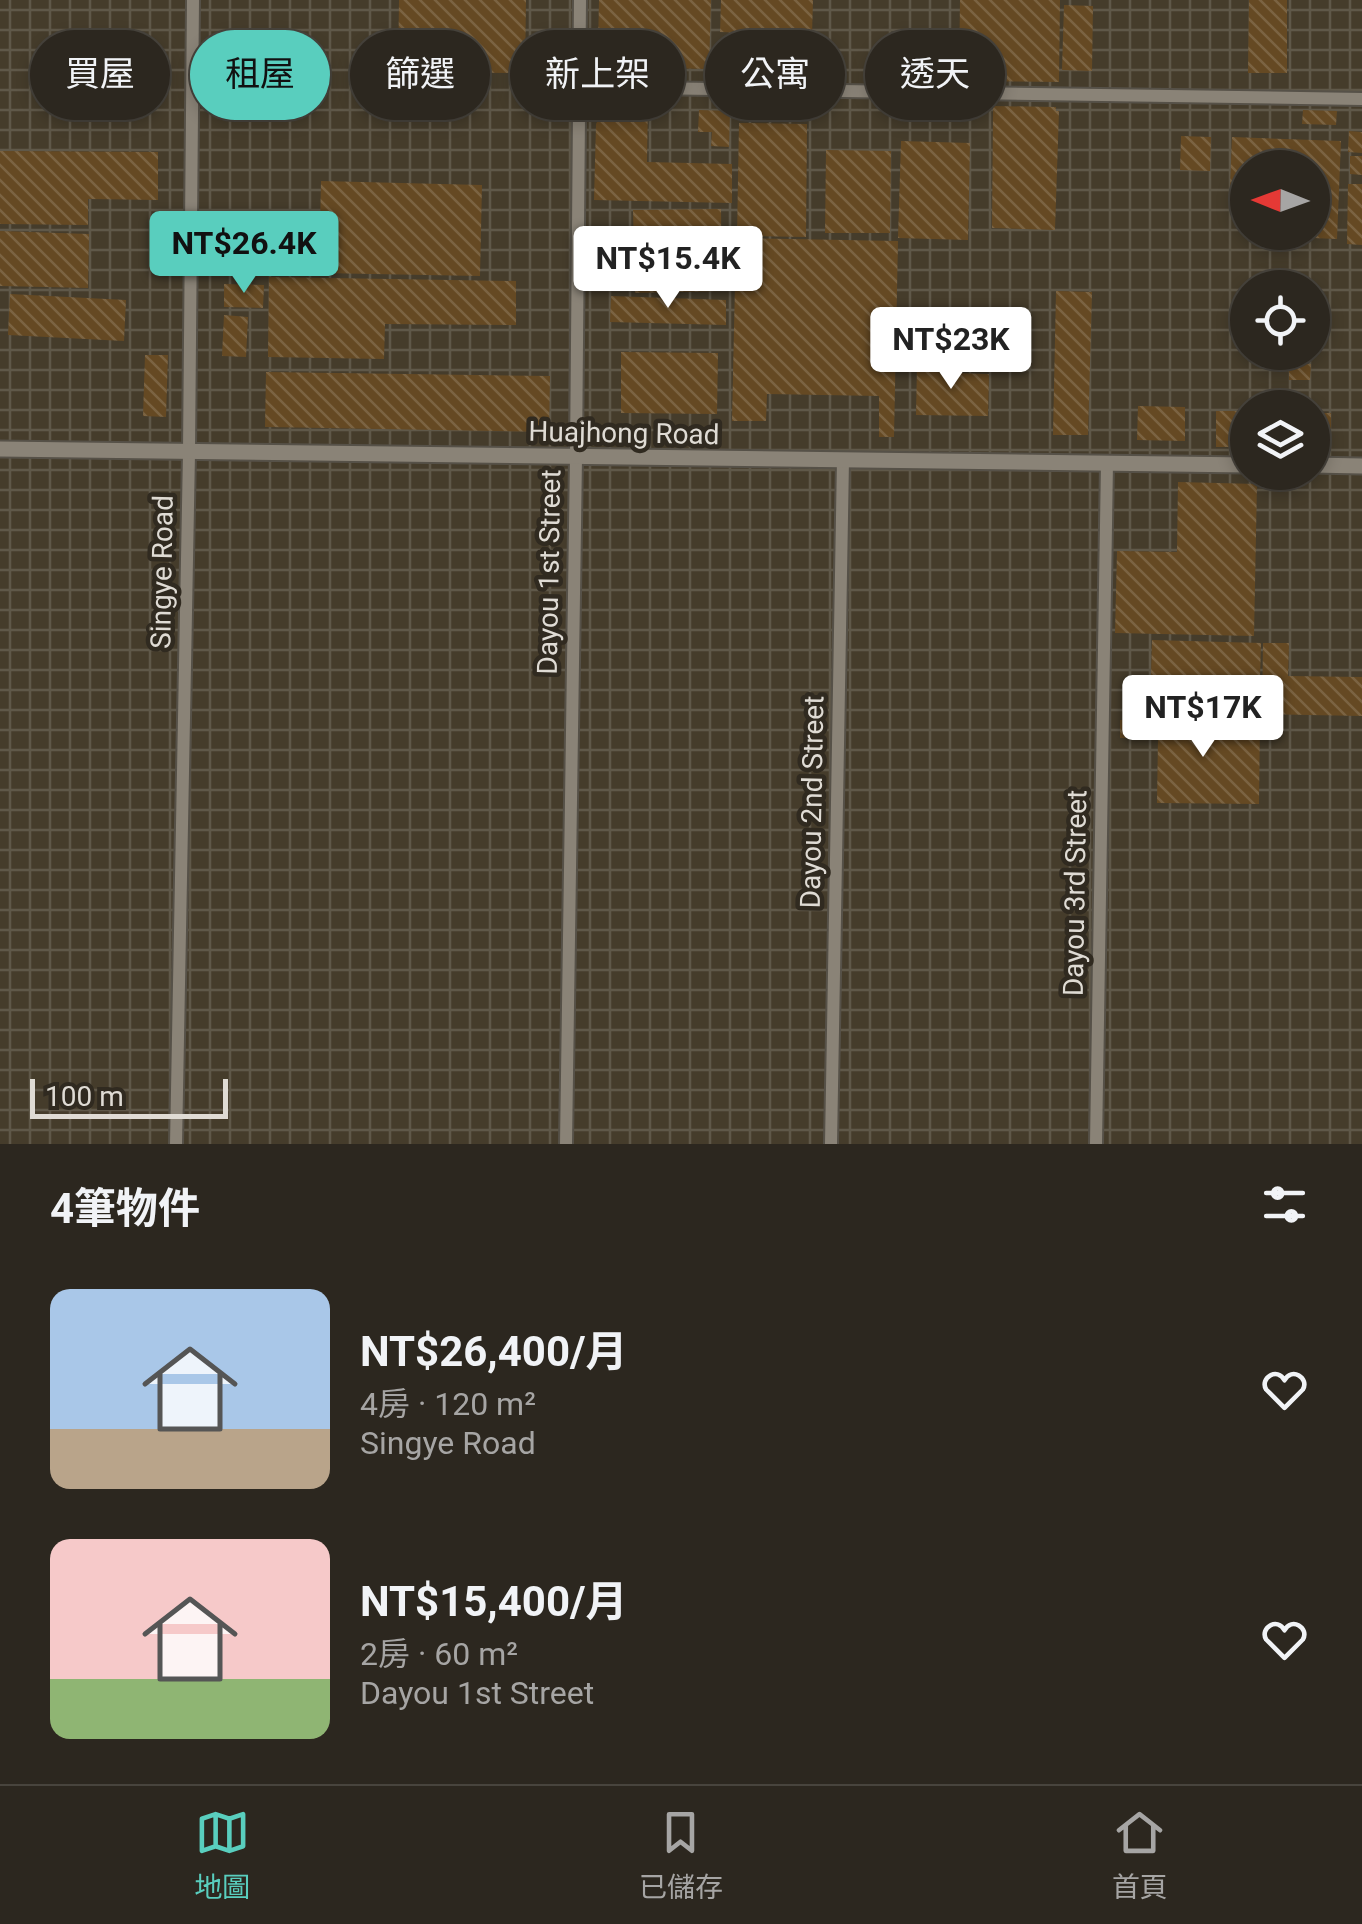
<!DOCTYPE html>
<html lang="zh-TW">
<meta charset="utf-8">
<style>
:root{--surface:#2c271f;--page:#38332c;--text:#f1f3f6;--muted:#a6a5a4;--line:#48443d;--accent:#59cebe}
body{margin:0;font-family:Roboto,"Noto Sans TC",sans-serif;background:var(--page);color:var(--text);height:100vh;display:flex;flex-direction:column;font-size:38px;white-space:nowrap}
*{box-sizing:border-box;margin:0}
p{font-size:32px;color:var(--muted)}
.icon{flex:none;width:55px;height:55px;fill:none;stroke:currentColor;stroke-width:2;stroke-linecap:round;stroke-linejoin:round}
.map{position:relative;height:1144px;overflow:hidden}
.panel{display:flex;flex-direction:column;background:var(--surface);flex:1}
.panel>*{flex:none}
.guide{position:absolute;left:30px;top:30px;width:1302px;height:90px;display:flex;gap:20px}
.needle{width:65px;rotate:271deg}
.tools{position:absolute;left:1230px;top:150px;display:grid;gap:20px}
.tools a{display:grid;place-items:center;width:100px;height:100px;border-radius:50%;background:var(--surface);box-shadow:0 5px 15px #0003,0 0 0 2px var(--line);font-size:50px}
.scale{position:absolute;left:30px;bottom:25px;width:198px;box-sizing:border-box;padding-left:10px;border:5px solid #dfdbd4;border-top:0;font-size:28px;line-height:35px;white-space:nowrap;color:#dfdbd4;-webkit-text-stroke:8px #302a20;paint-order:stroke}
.price{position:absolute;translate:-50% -85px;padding:0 22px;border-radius:10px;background:#fff;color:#222;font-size:32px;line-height:65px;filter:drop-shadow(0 2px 5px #0008)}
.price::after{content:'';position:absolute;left:50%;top:60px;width:30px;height:22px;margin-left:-15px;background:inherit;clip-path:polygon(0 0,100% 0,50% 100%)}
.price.selected{background:var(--accent);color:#111}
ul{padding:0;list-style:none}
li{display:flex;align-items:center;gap:30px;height:250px;padding:0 50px}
li span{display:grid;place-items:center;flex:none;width:280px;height:200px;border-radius:20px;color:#555}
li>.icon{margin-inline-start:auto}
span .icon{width:120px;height:120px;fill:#fffc;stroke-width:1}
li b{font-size:42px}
h2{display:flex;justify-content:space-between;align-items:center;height:120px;padding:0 50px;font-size:42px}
.tag{padding:0 35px;border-radius:45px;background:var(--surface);box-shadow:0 5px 15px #0003,0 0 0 2px var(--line);font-size:35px;line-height:90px}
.tag.selected{background:var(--accent);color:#111}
.menu{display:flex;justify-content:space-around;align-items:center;height:140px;border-top:2px solid var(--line);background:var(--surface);font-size:28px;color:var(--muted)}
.menu a{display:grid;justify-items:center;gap:5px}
.menu .selected{color:var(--accent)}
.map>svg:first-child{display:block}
</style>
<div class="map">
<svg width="1362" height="1144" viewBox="0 0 1362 1144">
<defs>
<pattern id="industrial-grid" width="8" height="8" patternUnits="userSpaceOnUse" patternTransform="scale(2.5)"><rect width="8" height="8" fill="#453c2b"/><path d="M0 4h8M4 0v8" fill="none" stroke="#5f5849"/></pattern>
<pattern id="building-back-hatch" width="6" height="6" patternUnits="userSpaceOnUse" patternTransform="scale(2.5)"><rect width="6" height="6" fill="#654923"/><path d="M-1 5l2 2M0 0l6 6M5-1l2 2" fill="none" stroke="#7b6342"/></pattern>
</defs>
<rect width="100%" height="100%" fill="#3a3429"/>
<path fill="url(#industrial-grid)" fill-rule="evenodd" d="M0 0H1362V1144H0ZM1248 168H1312V232H1248ZM1248 288H1312V352H1248ZM1248 408H1312V472H1248Z"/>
<g fill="url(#building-back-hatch)">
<polygon points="399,0 526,0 525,73 398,72"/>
<polygon points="599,0 711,0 709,69 617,67 611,64 600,53 598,46"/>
<polygon points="721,0 813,0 812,35 720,32"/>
<polygon points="960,0 1060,0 1059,82 959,81"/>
<polygon points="1249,0 1287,0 1287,73 1248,73"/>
<polygon points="1064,5 1093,6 1092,71 1062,70"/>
<polygon points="904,42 953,42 953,80 903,79"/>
<polygon points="611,102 648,103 647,162 732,164 732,203 594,200 596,124 603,110"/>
<polygon points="993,106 1056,107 1056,111 1059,111 1055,230 992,228"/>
<polygon points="699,110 730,111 729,147 711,146 712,132 698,132"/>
<polygon points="1303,110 1337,111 1336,125 1302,124"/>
<polygon points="739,123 807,124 806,237 737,236"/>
<polygon points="1349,131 1362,132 1362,153 1348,152"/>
<polygon points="1181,136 1211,137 1210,171 1180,170"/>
<polygon points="1232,137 1341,141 1337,239 1265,236 1265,232 1312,232 1312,168 1248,168 1248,188 1230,187"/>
<polygon points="901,141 970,143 968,240 898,238"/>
<polygon points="826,150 891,151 890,233 825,233"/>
<polygon points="0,151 158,152 158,200 88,199 88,225 0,224"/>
<polygon points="1350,156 1362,156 1362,175 1350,174"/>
<polygon points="321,181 482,185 480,276 319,273"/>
<polygon points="1348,184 1362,184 1362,245 1347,244"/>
<polygon points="721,209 722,291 635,293 633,210"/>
<polygon points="0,231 89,234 88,288 0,286"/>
<polygon points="736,238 898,241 894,437 879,437 879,396 767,394 766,421 732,421"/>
<polygon points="269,277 516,281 516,325 385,324 384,359 268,357"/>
<polygon points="224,284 264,285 263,308 224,307"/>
<polygon points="1056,291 1092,292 1088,435 1053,435"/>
<polygon points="10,294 126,300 124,341 8,335"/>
<polygon points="611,296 726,300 726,325 610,322"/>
<polygon points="224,315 248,317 246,357 222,356"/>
<polygon points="919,339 958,339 958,361 918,361"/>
<polygon points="621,352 718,353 717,414 621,413"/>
<polygon points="145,355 168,355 166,417 143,416"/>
<polygon points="1289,363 1311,364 1310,380 1289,380"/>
<polygon points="917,364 956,365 955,373 989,374 988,416 916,415"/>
<polygon points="266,372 550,376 549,432 265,427"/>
<polygon points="1138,406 1185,407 1185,441 1137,440"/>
<rect x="1216" y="411" width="32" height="36"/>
<rect x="1312" y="413" width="19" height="34"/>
<polygon points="1178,482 1257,484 1254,636 1115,633 1117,551 1177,552"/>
<polygon points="1152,640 1261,643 1259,715 1150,712"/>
<polygon points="1263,643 1289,643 1288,676 1362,677 1362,716 1262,714"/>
<polygon points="1120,720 1260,721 1259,804 1157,803 1158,738 1120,738"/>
</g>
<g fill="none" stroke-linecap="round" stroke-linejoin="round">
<defs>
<g id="minor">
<polyline points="578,87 1362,99"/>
<polyline points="176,1144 189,453 193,0"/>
<polyline points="566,1144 576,457 580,0"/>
<polyline points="831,1144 843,460"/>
<polyline points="1096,1144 1107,463"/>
</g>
<g id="tertiary">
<polyline points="0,449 1248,465"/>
<polyline points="1312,465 1362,466"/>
</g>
</defs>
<use href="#minor" stroke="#565148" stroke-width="16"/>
<use href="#tertiary" stroke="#565148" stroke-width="19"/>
<use href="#minor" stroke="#8a8377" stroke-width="12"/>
<use href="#tertiary" stroke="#8a8377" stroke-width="15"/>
</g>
<g text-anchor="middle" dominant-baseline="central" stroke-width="9" stroke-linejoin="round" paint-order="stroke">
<g font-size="28" fill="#dfdbd4" stroke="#302a20">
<text transform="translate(624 433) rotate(1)">Huajhong Road</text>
<text transform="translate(162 572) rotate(-89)">Singye Road</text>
<text transform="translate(549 572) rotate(-89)">Dayou 1st Street</text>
<text transform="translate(812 802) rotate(-89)">Dayou 2nd Street</text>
<text transform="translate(1075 893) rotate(-89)">Dayou 3rd Street</text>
</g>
</g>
</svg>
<div class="tools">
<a><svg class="needle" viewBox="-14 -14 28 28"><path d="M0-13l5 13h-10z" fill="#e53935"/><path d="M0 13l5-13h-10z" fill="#a6a5a4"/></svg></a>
<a><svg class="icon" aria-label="locate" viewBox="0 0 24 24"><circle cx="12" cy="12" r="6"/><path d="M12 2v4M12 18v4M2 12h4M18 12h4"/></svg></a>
<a><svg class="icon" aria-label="layers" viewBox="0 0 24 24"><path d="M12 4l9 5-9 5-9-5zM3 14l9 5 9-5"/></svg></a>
</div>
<div class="scale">100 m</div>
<b class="price selected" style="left:244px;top:296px">NT$26.4K</b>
<b class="price" style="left:668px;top:311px">NT$15.4K</b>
<b class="price" style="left:951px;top:392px">NT$23K</b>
<b class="price" style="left:1203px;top:760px">NT$17K</b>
<div class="guide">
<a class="tag">買屋</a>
<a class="tag selected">租屋</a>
<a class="tag">篩選</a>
<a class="tag">新上架</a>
<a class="tag">公寓</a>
<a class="tag">透天</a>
</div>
</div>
<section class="panel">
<h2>4筆物件<svg class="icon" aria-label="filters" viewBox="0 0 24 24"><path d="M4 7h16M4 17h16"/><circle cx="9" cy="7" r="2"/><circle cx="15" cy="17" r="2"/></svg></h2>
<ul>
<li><span style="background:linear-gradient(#a9c7e8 70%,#b9a48a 0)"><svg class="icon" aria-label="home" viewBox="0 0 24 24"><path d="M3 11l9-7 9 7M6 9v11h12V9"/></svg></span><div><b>NT$26,400/月</b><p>4房 · 120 m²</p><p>Singye Road</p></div><svg class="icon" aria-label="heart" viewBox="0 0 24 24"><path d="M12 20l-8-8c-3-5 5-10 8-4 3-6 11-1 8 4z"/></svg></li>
<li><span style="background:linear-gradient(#f6c9c9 70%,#8fb573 0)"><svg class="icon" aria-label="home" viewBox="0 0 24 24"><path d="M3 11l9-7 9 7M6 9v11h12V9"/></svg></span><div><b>NT$15,400/月</b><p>2房 · 60 m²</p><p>Dayou 1st Street</p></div><svg class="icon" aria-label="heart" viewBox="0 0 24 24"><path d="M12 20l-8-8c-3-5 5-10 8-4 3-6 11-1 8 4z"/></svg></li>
</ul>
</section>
<nav class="menu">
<a class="selected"><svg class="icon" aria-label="map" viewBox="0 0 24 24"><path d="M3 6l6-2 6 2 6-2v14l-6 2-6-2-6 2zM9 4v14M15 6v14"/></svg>地圖</a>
<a><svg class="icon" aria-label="saved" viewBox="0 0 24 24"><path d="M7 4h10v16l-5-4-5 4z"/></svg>已儲存</a>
<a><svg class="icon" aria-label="home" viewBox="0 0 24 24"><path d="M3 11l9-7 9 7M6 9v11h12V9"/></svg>首頁</a>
</nav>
